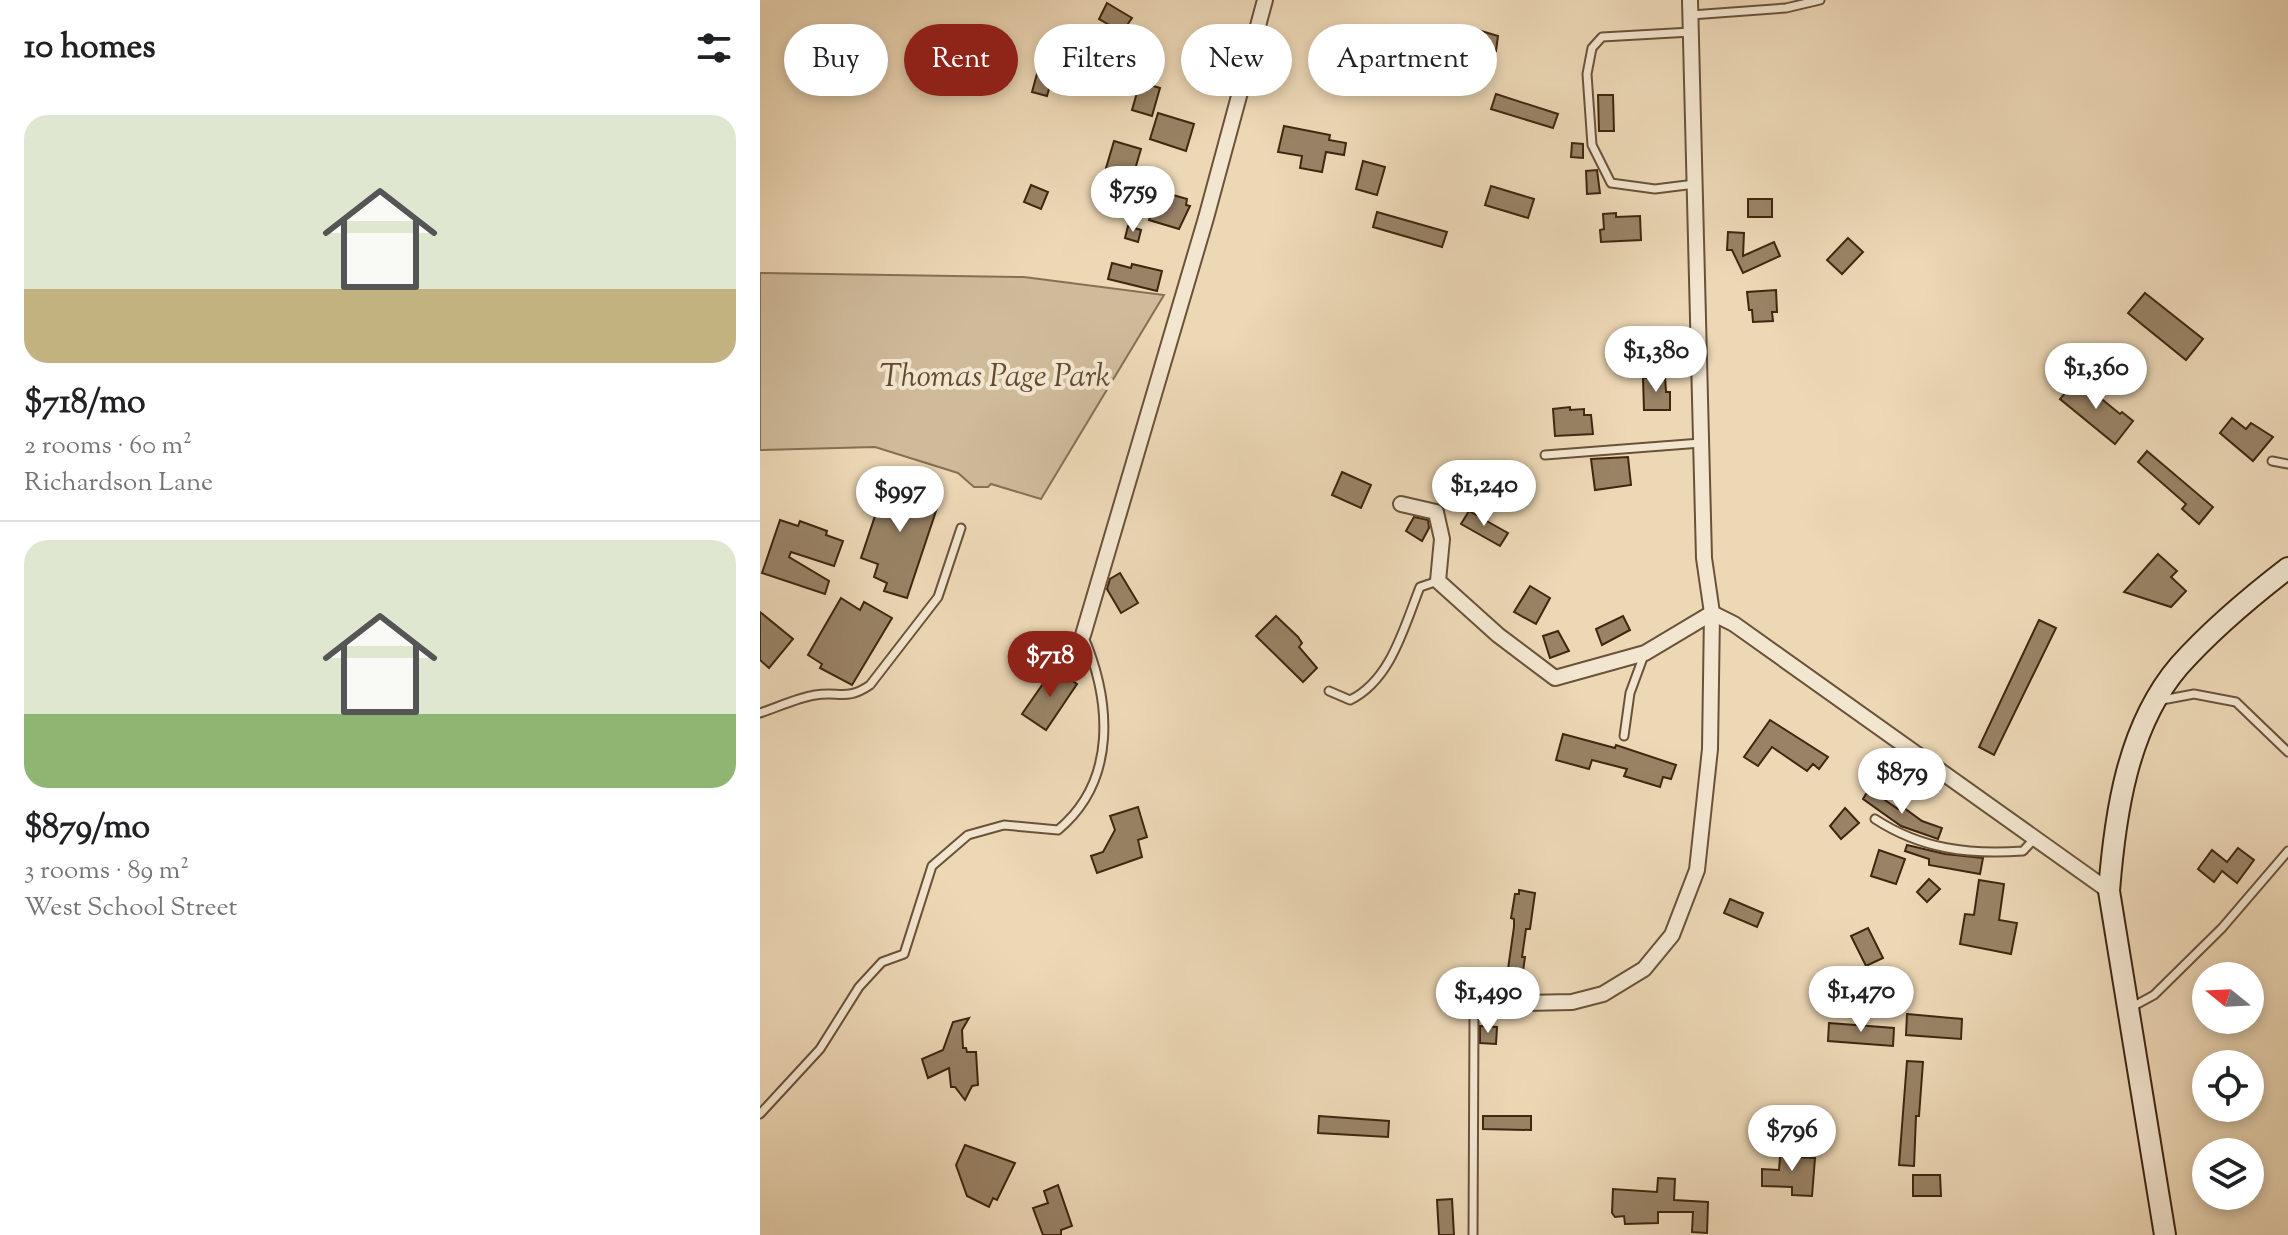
<!DOCTYPE html>
<meta charset="utf-8">
<style>
:root{--surface:#fff;--page:#f6f6f6;--text:#202124;--muted:#757577;--line:#e0e0e0;--accent:#8f2418}
body{margin:0;font-family:"Sorts Mill Goudy",serif;background:var(--page);color:var(--text);height:100vh;display:flex;flex-direction:column;font-size:30px;white-space:nowrap}
*{box-sizing:border-box;margin:0}
p{font-size:26px;color:var(--muted)}
.icon{flex:none;width:44px;height:44px;fill:none;stroke:currentColor;stroke-width:2;stroke-linecap:round;stroke-linejoin:round}
.map{position:relative;flex:1;overflow:hidden}
.details{display:flex;flex-direction:column;background:var(--surface);width:760px}
.details>*{flex:none}
.banner{position:absolute;left:24px;top:24px;width:760px;height:72px;display:flex;gap:16px}
.needle{width:52px;rotate:288deg}
.controls{position:absolute;left:1432px;top:962px;display:grid;gap:16px}
.controls a{display:grid;place-items:center;width:72px;height:72px;border-radius:50%;background:var(--surface);box-shadow:0 4px 12px #0003;font-size:40px}
.price{position:absolute;translate:-50% -68px;padding:0 18px;border-radius:28px;background:#fff;color:#222;font-size:26px;line-height:52px;filter:drop-shadow(0 2px 4px #0008)}
.price::after{content:'';position:absolute;left:50%;top:48px;width:24px;height:18px;margin-left:-12px;background:inherit;clip-path:polygon(0 0,100% 0,50% 100%)}
.price.on{background:var(--accent);color:#fff}
ul{padding:0;list-style:none}
li{display:grid;align-content:center;gap:16px;height:424px;padding:0 24px}
li+li{border-top:2px solid var(--line)}
li span{display:grid;place-items:center;height:248px;border-radius:24px;color:#555}
li>.icon{margin-inline-start:auto}
span .icon{width:144px;height:144px;fill:#fffc;stroke-width:1}
li b{font-size:34px}
h2{display:flex;justify-content:space-between;align-items:center;height:96px;padding:0 24px;font-size:34px}
.chip{padding:0 28px;border-radius:36px;background:var(--surface);box-shadow:0 4px 12px #0003;font-size:28px;line-height:72px}
.chip.on{background:var(--accent);color:#fff}
main{display:flex;flex:1;min-height:0}
.map>svg:first-child{display:block}
</style>
<main>
<section class="details">
<h2>10 homes<svg class="icon" aria-label="filters" viewBox="0 0 24 24"><path d="M4 7h16M4 17h16"/><circle cx="9" cy="7" r="2"/><circle cx="15" cy="17" r="2"/></svg></h2>
<ul>
<li><span style="background:linear-gradient(#dfe7d0 70%,#c2b280 0)"><svg class="icon" aria-label="home" viewBox="0 0 24 24"><path d="M3 11l9-7 9 7M6 9v11h12V9"/></svg></span><div><b>$718/mo</b><p>2 rooms · 60 m²</p><p>Richardson Lane</p></div></li>
<li><span style="background:linear-gradient(#dfe7d0 70%,#8fb573 0)"><svg class="icon" aria-label="home" viewBox="0 0 24 24"><path d="M3 11l9-7 9 7M6 9v11h12V9"/></svg></span><div><b>$879/mo</b><p>3 rooms · 89 m²</p><p>West School Street</p></div></li>
</ul>
</section>
<div class="map">
<svg width="1528" height="1235" viewBox="0 0 1528 1235">
<rect width="100%" height="100%" fill="#edd8b6"/>
<filter id="stains"><feTurbulence type="fractalNoise" baseFrequency=".0025" numOctaves="4"/><feColorMatrix values="0 0 0 0 .2 0 0 0 0 .09 0 0 0 0 .02 0 0 0 .5 -.17"/></filter>
<radialGradient id="worn" r=".72"><stop offset=".6" stop-color="#630" stop-opacity="0"/><stop offset="1" stop-color="#630" stop-opacity=".3"/></radialGradient>
<polygon fill="#cfba9a" stroke="#867054" stroke-width="2" points="0,273 264,277 404,295 281,499 231,484 228,487 214,487 198,473 115,447 0,450"/>
<g fill="#998366" stroke="#3e260f" stroke-width="2">
<polygon points="347,3 372,18 362,32 339,19"/>
<polygon points="708,27 738,36 736,51 729,49 727,56 702,49"/>
<polygon points="278,70 293,75 287,96 272,92"/>
<polygon points="380,82 400,88 392,116 372,110"/>
<polygon points="736,94 798,114 793,128 731,109"/>
<polygon points="838,95 853,95 854,131 839,131"/>
<polygon points="398,113 434,124 426,151 390,139"/>
<polygon points="524,126 570,135 569,140 586,143 584,155 566,152 562,172 540,168 542,156 518,152"/>
<polygon points="354,141 381,149 373,176 346,168"/>
<polygon points="812,143 823,144 823,158 811,157"/>
<polygon points="603,161 625,167 617,195 596,189"/>
<polygon points="837,170 840,193 827,194 826,171"/>
<polygon points="271,185 288,192 281,209 264,202"/>
<polygon points="731,186 774,199 768,218 725,205"/>
<polygon points="406,193 427,199 426,205 430,206 419,229 389,220 396,198 403,200"/>
<rect x="988" y="199" width="24" height="18"/>
<polygon points="617,212 687,232 682,247 613,227"/>
<polygon points="856,213 856,217 880,216 881,240 841,242 840,230 844,229 843,214"/>
<polygon points="368,226 381,230 378,242 365,238"/>
<polygon points="968,232 984,233 983,256 1014,242 1020,256 983,273 972,250 967,250"/>
<polygon points="1088,238 1103,252 1082,274 1067,260"/>
<polygon points="352,263 371,268 372,264 402,271 397,291 348,279"/>
<polygon points="1016,290 1017,312 1012,312 1013,321 993,322 992,310 989,310 987,292"/>
<polygon points="1385,293 1443,339 1426,360 1368,313"/>
<polygon points="905,377 906,392 910,392 910,410 884,410 883,378"/>
<polygon points="1317,379 1360,414 1362,412 1373,421 1355,444 1300,399"/>
<polygon points="810,407 810,410 824,409 824,415 831,415 833,434 795,436 793,409"/>
<polygon points="1472,418 1486,429 1491,423 1513,437 1493,461 1460,433"/>
<polygon points="1387,451 1453,507 1439,524 1422,509 1426,504 1378,462"/>
<polygon points="868,457 871,485 835,490 831,459"/>
<polygon points="582,472 611,485 601,508 572,495"/>
<polygon points="129,474 153,482 150,489 180,499 147,598 124,591 127,583 114,577 118,564 101,558"/>
<polygon points="709,511 748,533 740,546 701,524"/>
<polygon points="654,517 668,520 669,528 662,541 646,531"/>
<polygon points="20,520 38,526 40,521 67,531 66,535 83,541 74,566 31,552 29,557 69,581 65,594 2,573"/>
<polygon points="1398,554 1417,571 1411,577 1426,591 1411,607 1364,592"/>
<polygon points="360,573 378,603 361,613 347,589 350,579"/>
<polygon points="770,586 790,598 776,624 754,612"/>
<polygon points="81,598 100,610 104,602 132,618 92,685 60,668 62,664 48,655"/>
<polygon points="0,612 33,639 9,668 0,660"/>
<polygon points="516,616 538,637 542,643 539,647 557,668 543,682 496,636"/>
<polygon points="863,616 870,630 842,645 836,629"/>
<polygon points="1279,620 1296,628 1234,755 1219,747"/>
<polygon points="798,631 809,651 790,658 783,636"/>
<polygon points="294,668 317,684 286,730 262,714"/>
<polygon points="1010,720 1068,757 1059,769 1053,764 1047,771 1012,747 998,766 984,757"/>
<polygon points="803,734 855,748 856,745 916,765 911,779 903,777 900,787 864,776 867,769 832,760 829,769 796,760"/>
<polygon points="1109,789 1138,809 1140,805 1162,821 1182,828 1178,839 1141,826 1103,799"/>
<polygon points="378,807 387,837 378,840 382,857 337,873 331,856 343,852 355,830 350,816"/>
<polygon points="1085,808 1099,823 1081,839 1070,826"/>
<polygon points="1147,845 1185,854 1223,858 1220,874 1169,865 1169,859 1145,851"/>
<polygon points="1478,848 1494,860 1477,883 1462,871 1454,882 1438,869 1452,850 1467,862"/>
<polygon points="1119,850 1145,859 1136,884 1111,876"/>
<polygon points="1169,879 1180,889 1167,902 1157,892"/>
<polygon points="1219,880 1244,884 1239,920 1257,923 1251,954 1200,944 1205,914 1214,915"/>
<polygon points="759,890 775,893 770,929 766,929 762,957 765,957 760,993 745,990 754,927 754,919 751,918 755,894 759,894"/>
<polygon points="970,899 1003,913 997,927 964,913"/>
<polygon points="1108,928 1123,958 1106,966 1091,936"/>
<polygon points="1147,1014 1202,1019 1201,1039 1146,1035"/>
<polygon points="209,1018 202,1030 203,1048 206,1048 207,1052 216,1052 218,1085 212,1086 205,1100 195,1087 191,1087 189,1068 168,1078 162,1059 183,1050 193,1022"/>
<polygon points="1069,1023 1134,1028 1133,1046 1068,1041"/>
<polygon points="720,1026 737,1027 736,1044 720,1043"/>
<polygon points="1147,1061 1163,1062 1159,1116 1156,1116 1154,1166 1139,1165"/>
<polygon points="559,1116 629,1121 628,1137 558,1133"/>
<polygon points="723,1116 771,1116 771,1130 723,1129"/>
<rect x="1008" y="1120" width="14" height="17"/>
<polygon points="205,1145 255,1163 237,1200 233,1198 229,1207 207,1196 196,1165"/>
<polygon points="1021,1145 1037,1147 1036,1157 1055,1158 1052,1196 1032,1195 1032,1187 1002,1186 1002,1169 1019,1170"/>
<polygon points="1153,1175 1180,1175 1181,1196 1153,1196"/>
<polygon points="898,1178 915,1179 914,1200 948,1202 947,1233 932,1232 933,1212 898,1212 898,1223 865,1224 864,1216 855,1217 852,1213 853,1189 897,1192"/>
<polygon points="298,1185 312,1226 301,1230 301,1235 283,1235 273,1208 288,1203 284,1191"/>
<polygon points="692,1199 694,1235 679,1235 677,1200"/>
</g>
<g fill="none" stroke-linecap="round" stroke-linejoin="round">
<defs>
<g id="service">
<polyline points="931,15 1026,8 1060,0"/>
<polyline points="931,32 842,37 832,48 827,74 832,145 851,183 895,189 935,184"/>
<polyline points="785,455 941,443"/>
<polyline points="1512,461 1528,464"/>
<path d="M569 691 590 700C631 680 644 627 660 587L678 581"/>
<polyline points="1402,700 1434,694 1476,702 1528,752"/>
<path d="M0 713C18 707 37 698 55 695 79 691 87 701 110 685L178 597 201 528"/>
<polyline points="864,736 870,693 884,655"/>
<path d="M1115 819C1161 849 1209 855 1263 851L1275 838"/>
<polyline points="1372,1007 1394,995 1462,928 1528,851"/>
<path d="M0 1114 60 1049 99 987 122 962 144 954 172 866 208 835 244 825 298 830C358 780 351 700 323 635"/>
<polyline points="713,1235 714,1020"/>
</g>
<g id="minor">
<polyline points="641,504 676,512 682,539 678,581 738,635 795,678 885,653 952,613"/>
<polyline points="952,613 974,624 1349,891"/>
<polyline points="323,635 446,218 505,0"/>
<polyline points="741,1000 762,1003 812,1002 843,994 884,969 912,935 937,870 950,749 952,613 944,558 930,0"/>
</g>
<path id="secondary" d="M1405 1235 1349 891C1355 815 1367 727 1419 666 1452 629 1489 598 1528 568"/>
</defs>
<use href="#service" stroke="#6a5239" stroke-width="11"/>
<use href="#minor" stroke="#6a5239" stroke-width="18"/>
<use href="#secondary" stroke="#3e260f" stroke-width="24"/>
<use href="#service" stroke="#f3e6d0" stroke-width="7"/>
<use href="#minor" stroke="#f3e6d0" stroke-width="14"/>
<use href="#secondary" stroke="#f3e6d0" stroke-width="20"/>
</g>
<g text-anchor="middle" dominant-baseline="central" stroke-width="8" stroke-linejoin="round" paint-order="stroke">
<g font-size="32" font-style="italic" fill="#624b32" stroke="#f3e6d0">
<text x="235" y="378">Thomas Page Park</text>
</g>
</g>
<rect width="100%" height="100%" filter="url(#stains)"/>
<rect width="100%" height="100%" fill="url(#worn)"/>
</svg>
<div class="controls">
<a><svg class="needle" viewBox="-14 -14 28 28"><path d="M0-13l5 13h-10z" fill="#e53935"/><path d="M0 13l5-13h-10z" fill="#757577"/></svg></a>
<a><svg class="icon" aria-label="locate" viewBox="0 0 24 24"><circle cx="12" cy="12" r="6"/><path d="M12 2v4M12 18v4M2 12h4M18 12h4"/></svg></a>
<a><svg class="icon" aria-label="layers" viewBox="0 0 24 24"><path d="M12 4l9 5-9 5-9-5zM3 14l9 5 9-5"/></svg></a>
</div>
<b class="price" style="left:373px;top:234px">$759</b>
<b class="price" style="left:896px;top:394px">$1,380</b>
<b class="price" style="left:1336px;top:411px">$1,360</b>
<b class="price" style="left:724px;top:528px">$1,240</b>
<b class="price" style="left:140px;top:534px">$997</b>
<b class="price on" style="left:290px;top:699px">$718</b>
<b class="price" style="left:1142px;top:816px">$879</b>
<b class="price" style="left:1101px;top:1034px">$1,470</b>
<b class="price" style="left:728px;top:1035px">$1,490</b>
<b class="price" style="left:1032px;top:1173px">$796</b>
<div class="banner">
<a class="chip">Buy</a>
<a class="chip on">Rent</a>
<a class="chip">Filters</a>
<a class="chip">New</a>
<a class="chip">Apartment</a>
</div>
</div>
</main>
